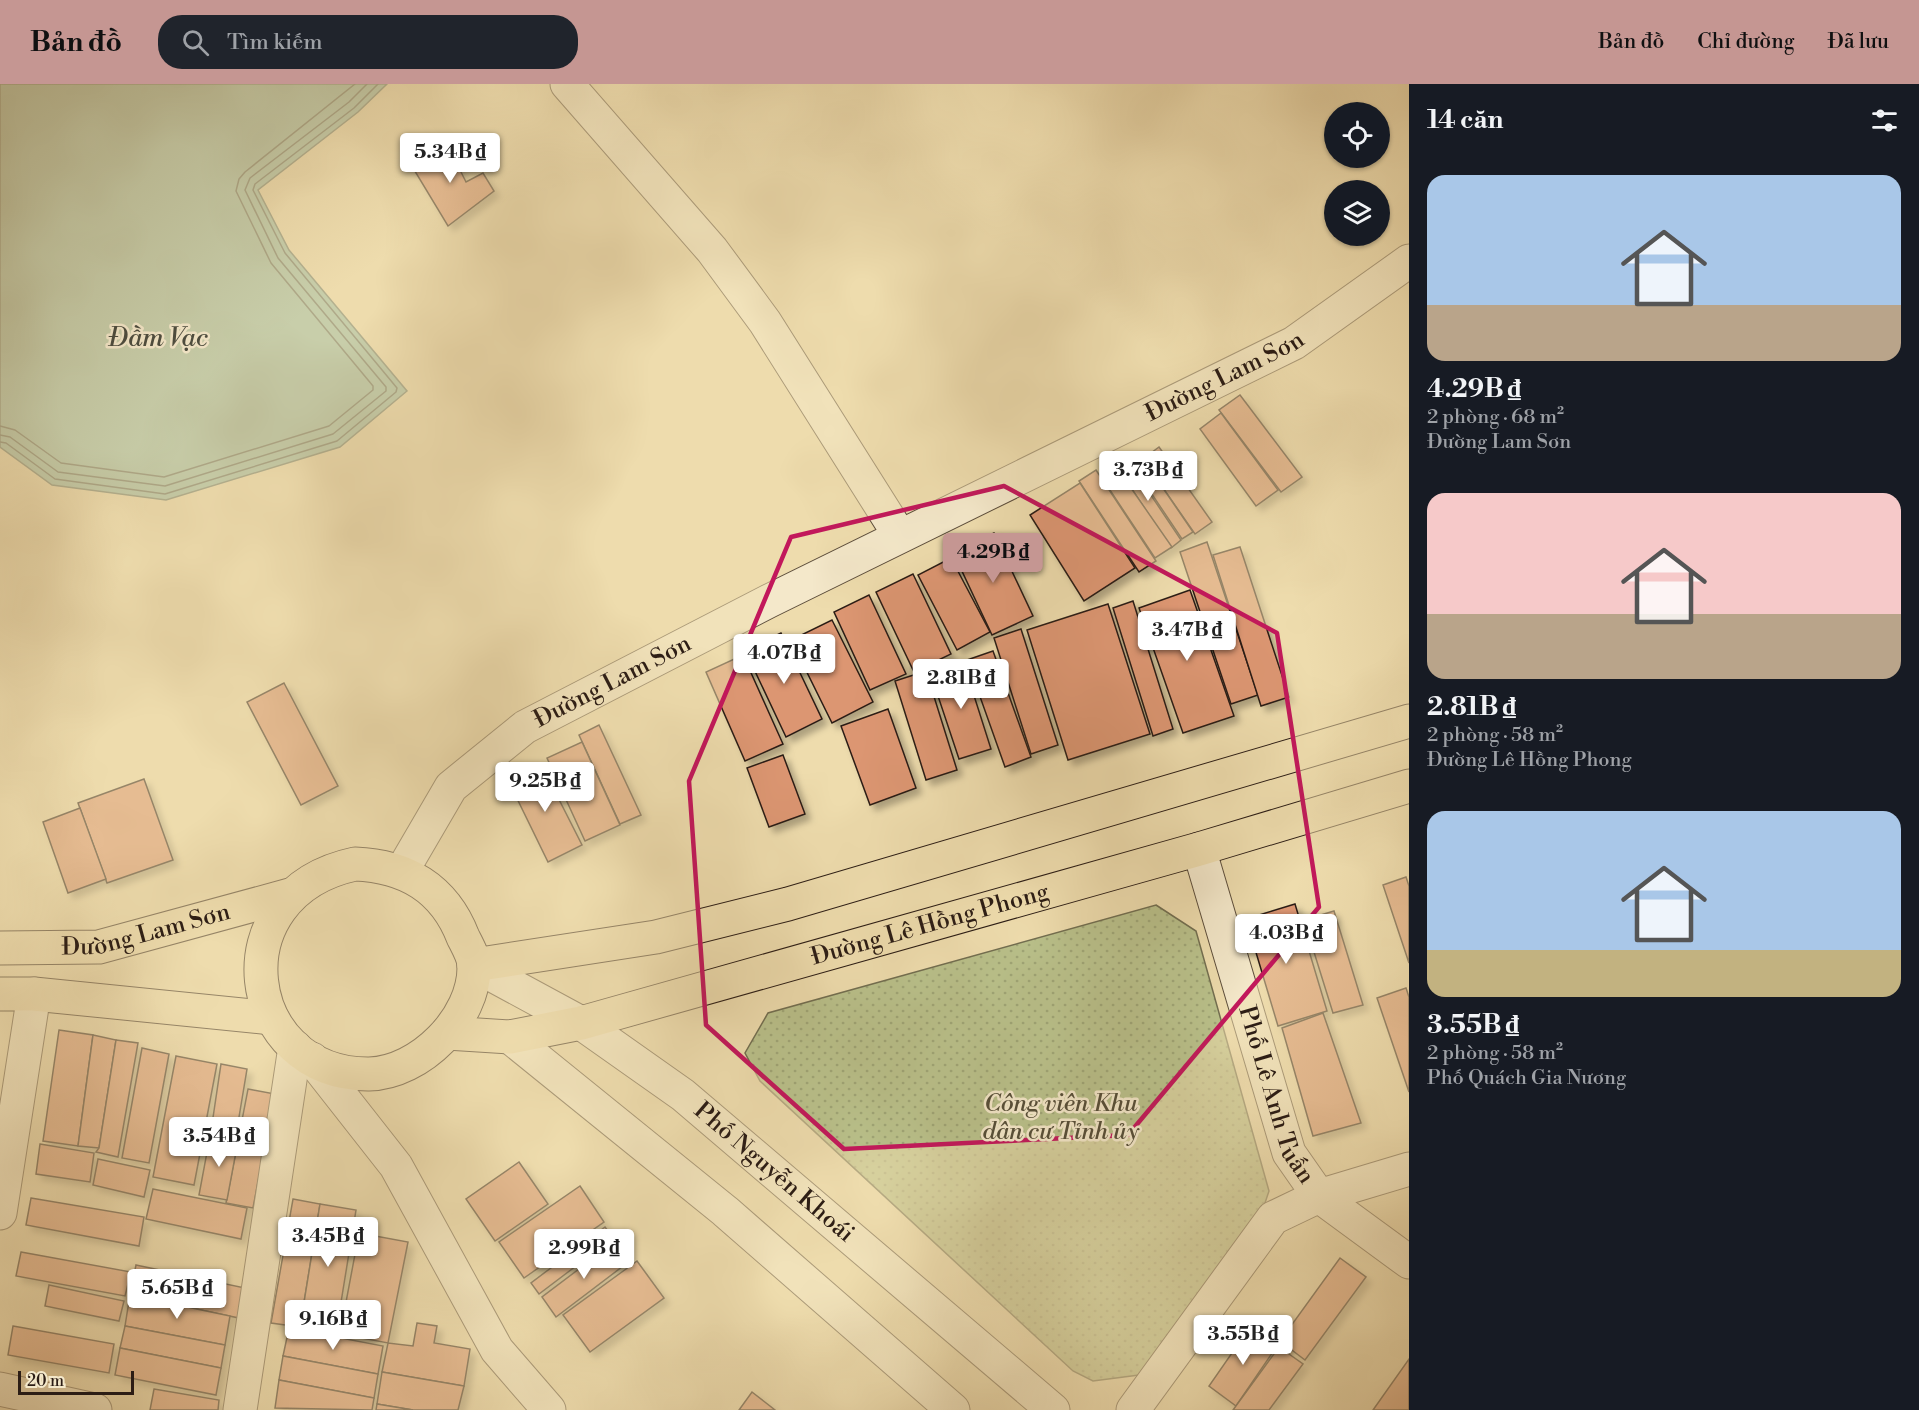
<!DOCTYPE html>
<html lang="vi">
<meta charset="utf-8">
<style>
:root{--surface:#171b24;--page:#20242c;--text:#f1f3f6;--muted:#9ea1a6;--accent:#c59692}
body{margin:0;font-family:"Libre Bodoni",serif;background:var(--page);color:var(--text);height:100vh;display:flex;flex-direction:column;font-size:22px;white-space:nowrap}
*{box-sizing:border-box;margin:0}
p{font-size:20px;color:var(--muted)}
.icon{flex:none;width:33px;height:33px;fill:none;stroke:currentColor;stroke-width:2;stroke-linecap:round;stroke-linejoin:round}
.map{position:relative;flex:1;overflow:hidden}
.drawer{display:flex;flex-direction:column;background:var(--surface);width:510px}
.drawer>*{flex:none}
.fabs{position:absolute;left:1324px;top:18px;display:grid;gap:12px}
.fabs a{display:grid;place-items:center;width:66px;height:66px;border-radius:50%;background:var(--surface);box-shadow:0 2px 4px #0004;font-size:30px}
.scale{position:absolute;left:18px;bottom:15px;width:116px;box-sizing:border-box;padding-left:6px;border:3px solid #2c1d15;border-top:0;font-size:16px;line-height:21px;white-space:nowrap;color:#2c1d15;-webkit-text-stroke:4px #f4e8ca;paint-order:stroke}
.price{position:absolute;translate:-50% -51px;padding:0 14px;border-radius:6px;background:#fff;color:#222;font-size:20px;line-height:39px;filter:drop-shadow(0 2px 3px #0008)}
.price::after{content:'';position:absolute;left:50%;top:36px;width:18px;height:14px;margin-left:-9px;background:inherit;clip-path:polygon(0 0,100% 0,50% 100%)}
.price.current{background:var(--accent);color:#111}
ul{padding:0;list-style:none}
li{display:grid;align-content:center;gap:12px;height:318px;padding:0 18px}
li span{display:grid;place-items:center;height:186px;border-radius:18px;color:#555}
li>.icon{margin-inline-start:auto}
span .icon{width:108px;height:108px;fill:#fffc;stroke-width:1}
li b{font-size:26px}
h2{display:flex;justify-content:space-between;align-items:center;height:72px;padding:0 18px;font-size:26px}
header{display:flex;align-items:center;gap:36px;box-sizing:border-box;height:84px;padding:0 30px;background:var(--accent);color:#111}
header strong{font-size:28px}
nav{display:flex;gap:33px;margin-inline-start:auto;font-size:21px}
.search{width:420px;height:54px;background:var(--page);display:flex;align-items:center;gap:15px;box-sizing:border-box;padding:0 21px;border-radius:24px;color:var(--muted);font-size:22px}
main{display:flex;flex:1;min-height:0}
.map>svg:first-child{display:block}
</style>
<header>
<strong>Bản đồ</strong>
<div class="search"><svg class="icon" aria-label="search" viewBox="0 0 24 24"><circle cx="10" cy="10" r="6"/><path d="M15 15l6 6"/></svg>Tìm kiếm</div>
<nav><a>Bản đồ</a><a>Chỉ đường</a><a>Đã lưu</a></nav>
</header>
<main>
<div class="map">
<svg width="1409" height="1326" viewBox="0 0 1409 1326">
<defs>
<pattern id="park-dots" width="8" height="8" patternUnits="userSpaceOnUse" patternTransform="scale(1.5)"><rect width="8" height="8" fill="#b9c08a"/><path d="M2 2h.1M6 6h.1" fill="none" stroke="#9fa576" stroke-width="1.8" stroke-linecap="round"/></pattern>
<filter id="shadow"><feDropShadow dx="5.5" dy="5.5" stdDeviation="3" flood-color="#0004"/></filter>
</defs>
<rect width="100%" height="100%" fill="#eedcad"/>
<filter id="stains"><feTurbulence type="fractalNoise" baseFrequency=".00333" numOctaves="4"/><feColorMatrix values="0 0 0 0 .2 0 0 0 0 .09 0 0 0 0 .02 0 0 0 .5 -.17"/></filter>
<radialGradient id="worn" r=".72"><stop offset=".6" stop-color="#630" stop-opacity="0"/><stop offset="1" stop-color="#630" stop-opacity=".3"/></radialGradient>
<polygon fill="url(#park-dots)" stroke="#726e50" stroke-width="1.5" points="1156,821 1196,847 1269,1107 1265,1119 1139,1291 1093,1297 1073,1287 760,997 745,969 768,929"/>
<polygon fill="#9abca6" stroke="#6e7c6c" stroke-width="1.5" points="0,0 387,0 358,28 258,106 289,166 407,307 340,363 166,416 52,401 0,363"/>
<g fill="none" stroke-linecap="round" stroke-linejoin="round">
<g stroke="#636c5e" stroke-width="1.5">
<polyline points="0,342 15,346 61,379 164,393 329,342 373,306 373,302 271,179 236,107 239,95 245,88 355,0"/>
<polyline points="0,351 10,353 58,388 165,402 333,350 386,307 386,303 278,174 245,106 250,94 349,18 367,0"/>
<polyline points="0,358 6,359 55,395 165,410 337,357 396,308 397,304 285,169 253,106 255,100 354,24 378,0"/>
</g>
</g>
<g fill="#dc9672" stroke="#2c1d15" stroke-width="1.5" filter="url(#shadow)">
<polygon points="437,60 441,71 451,68 466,98 483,89 494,107 448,142 410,79"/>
<polygon points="1240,311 1302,393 1281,408 1219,326"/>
<polygon points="1221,329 1278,406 1256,422 1200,345"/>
<polygon points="1159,363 1212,438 1195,450 1143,375"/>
<polygon points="1124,371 1181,456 1171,464 1114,378"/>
<polygon points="1143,375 1193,448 1182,455 1133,382"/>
<polygon points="1115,381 1172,463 1155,474 1100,391"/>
<polygon points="1096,386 1156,477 1139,488 1079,397"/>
<polygon points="1080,399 1135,484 1084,517 1030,431"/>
<polygon points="994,449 1033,532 992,551 953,468"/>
<polygon points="1207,458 1258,611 1231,620 1180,468"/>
<polygon points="1240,463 1289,613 1261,622 1213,471"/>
<polygon points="951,474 990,548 957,566 918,491"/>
<polygon points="913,490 951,570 914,588 876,508"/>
<polygon points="1190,506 1234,632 1183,649 1139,524"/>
<polygon points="869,511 906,590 870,606 834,528"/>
<polygon points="1133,517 1173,645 1153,652 1113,524"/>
<polygon points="1108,520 1150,650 1068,676 1027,546"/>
<polygon points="832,536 873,618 832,639 791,556"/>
<polygon points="1021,545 1058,661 1031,670 994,554"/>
<polygon points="781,549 822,635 786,653 745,566"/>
<polygon points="993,567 1031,673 1005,683 967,576"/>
<polygon points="743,571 783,660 745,677 706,588"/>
<polygon points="963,577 991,665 959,675 930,588"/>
<polygon points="926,587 957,686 926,696 895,597"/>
<polygon points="284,599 338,702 301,721 247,618"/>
<polygon points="888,625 916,704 870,721 841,642"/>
<polygon points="599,641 641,731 620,740 579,651"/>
<polygon points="582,658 620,741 585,757 547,674"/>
<polygon points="783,671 805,730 769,743 747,684"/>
<polygon points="541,680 582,761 548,778 508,696"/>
<polygon points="144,695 173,776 107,799 78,719"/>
<polygon points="80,724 106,795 68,809 43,738"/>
<polygon points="1406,793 1409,802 1409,879 1383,801"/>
<polygon points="1295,820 1327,927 1278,942 1246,835"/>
<polygon points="1334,827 1363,921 1333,929 1304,836"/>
<polygon points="1406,904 1409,913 1409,1008 1377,914"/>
<polygon points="1323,929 1361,1039 1313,1052 1282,944"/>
<polygon points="59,946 93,951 78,1062 43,1057"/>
<polygon points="93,951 116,956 99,1064 78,1062"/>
<polygon points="116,956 138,959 118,1073 96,1068 99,1064"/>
<polygon points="142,964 169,970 149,1079 122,1074"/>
<polygon points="176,972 217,980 194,1101 153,1093"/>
<polygon points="221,980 247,985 236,1051 211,1047"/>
<polygon points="248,1005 275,1010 253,1124 226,1119"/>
<polygon points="210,1052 238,1057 227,1116 199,1111"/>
<polygon points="40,1060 94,1069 90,1098 36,1090"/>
<polygon points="98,1075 150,1086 144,1113 93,1101"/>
<polygon points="519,1078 548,1120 495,1157 466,1115"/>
<polygon points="580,1102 604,1138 524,1194 499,1158"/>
<polygon points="153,1105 247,1124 241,1155 146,1135"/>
<polygon points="31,1114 144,1133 139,1162 26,1141"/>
<polygon points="293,1115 320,1120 300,1243 271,1239"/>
<polygon points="320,1120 356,1126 336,1249 300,1243"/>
<polygon points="605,1143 613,1154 539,1210 531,1199"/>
<polygon points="359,1149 408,1158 388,1259 340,1250"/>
<polygon points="612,1160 627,1179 556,1233 542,1213"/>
<polygon points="21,1168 131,1188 125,1212 16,1192"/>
<polygon points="1340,1174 1366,1193 1305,1276 1280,1257"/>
<polygon points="637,1177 664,1214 590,1268 563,1231"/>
<polygon points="136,1181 245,1204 239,1234 130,1211"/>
<polygon points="49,1201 124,1217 119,1237 45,1222"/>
<polygon points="130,1211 230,1232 225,1261 125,1242"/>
<polygon points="417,1239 437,1242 434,1259 470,1265 464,1302 382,1288 388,1259 413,1262"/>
<polygon points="13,1242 114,1260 109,1289 8,1271"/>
<polygon points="125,1242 225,1261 221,1284 120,1264"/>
<polygon points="1250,1243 1277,1262 1236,1322 1209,1302"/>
<polygon points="289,1244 383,1262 378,1290 283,1272"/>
<polygon points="1279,1263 1303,1280 1269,1326 1233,1326"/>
<polygon points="120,1264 221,1284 216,1311 115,1291"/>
<polygon points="283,1272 378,1290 374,1314 279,1296"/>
<polygon points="1409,1275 1409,1326 1373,1326"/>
<polygon points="382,1288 464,1302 458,1326 413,1326 377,1320"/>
<polygon points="279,1296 374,1314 372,1326 275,1324"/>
<polygon points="154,1305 219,1316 218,1326 150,1326"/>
<polygon points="752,1308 775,1326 739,1326"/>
<polygon points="377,1320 413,1326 376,1326"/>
</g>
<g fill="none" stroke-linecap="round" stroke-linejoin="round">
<defs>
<g id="minor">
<polyline points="567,0 712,166 765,238 900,452"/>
<path id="s1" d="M1199 765 1289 1069 1319 1112 1409 1178"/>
<path id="s2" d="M402 787 451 703 525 643 769 517 1294 259 1409 177"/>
<path id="s3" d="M474 881 581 939 683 1011 1053 1326"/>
<polyline points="510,953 725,1127 953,1326"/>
<polyline points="312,975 396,1082 497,1266 549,1326"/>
<polyline points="0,1129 34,910"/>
<polyline points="0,1305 95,1326"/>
<polyline points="240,1326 295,963"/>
<polyline points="1133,1326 1273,1134 1319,1112 1409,1085"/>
</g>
<g id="major">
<path d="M355 780C406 782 444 804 463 853 467 861 474 873 474 882 475 934 420 989 369 990 241 991 215 810 355 780Z"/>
<path id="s4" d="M0 864 99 863 290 811"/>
<polyline points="474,881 656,853 788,820 1409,637"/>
<polyline points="0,910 34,910 272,934"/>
<path id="s5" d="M447 949 510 953 581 939 1199 765 1409 702"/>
</g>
</defs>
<use href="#minor" stroke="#5c4d3b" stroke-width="35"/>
<use href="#major" stroke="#2c1d15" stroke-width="35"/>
<use href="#minor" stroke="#f4e8ca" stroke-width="33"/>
<use href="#major" stroke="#eedcad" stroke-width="33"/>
</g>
<path d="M0 0H1409V1326H0ZM1004 402 1277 549 1319 823 1128 1051 844 1065 706 941 689 697 791 453Z" fill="#eedcad" fill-opacity=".55" fill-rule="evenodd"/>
<path fill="none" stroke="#c2185b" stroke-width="4.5" stroke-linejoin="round" d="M1004 402 1277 549 1319 823 1128 1051 844 1065 706 941 689 697 791 453Z"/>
<g text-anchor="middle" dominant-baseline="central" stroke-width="5" stroke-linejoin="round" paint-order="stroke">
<g font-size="24" fill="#2c1d15" stroke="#f4e8ca">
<text stroke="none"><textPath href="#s2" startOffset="975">Đường Lam Sơn</textPath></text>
<text stroke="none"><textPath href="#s2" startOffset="291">Đường Lam Sơn</textPath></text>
<text stroke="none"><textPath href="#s5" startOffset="498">Đường Lê Hồng Phong</textPath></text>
<text stroke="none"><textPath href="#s4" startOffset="148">Đường Lam Sơn</textPath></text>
<text stroke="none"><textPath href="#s1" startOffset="258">Phố Lê Anh Tuấn</textPath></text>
<text stroke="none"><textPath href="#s3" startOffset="366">Phố Nguyễn Khoái</textPath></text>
</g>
<g font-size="24" font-style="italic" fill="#564e38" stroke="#f4e8ca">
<text x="1061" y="1020">Công viên Khu<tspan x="1061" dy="28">dân cư Tỉnh ủy</tspan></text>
</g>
<g font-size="26" font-style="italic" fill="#4d4d40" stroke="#f4e8ca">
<text x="158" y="254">Đầm Vạc</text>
</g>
</g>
<rect width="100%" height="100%" filter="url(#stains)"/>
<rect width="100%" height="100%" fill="url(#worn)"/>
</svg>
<div class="fabs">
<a><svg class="icon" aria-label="locate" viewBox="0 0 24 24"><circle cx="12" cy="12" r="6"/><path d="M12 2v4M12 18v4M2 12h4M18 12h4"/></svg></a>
<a><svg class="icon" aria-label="layers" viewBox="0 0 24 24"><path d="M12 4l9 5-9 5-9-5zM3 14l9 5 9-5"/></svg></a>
</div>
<div class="scale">20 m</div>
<b class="price" style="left:450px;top:100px">5.34B ₫</b>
<b class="price" style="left:1148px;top:418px">3.73B ₫</b>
<b class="price current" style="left:993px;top:500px">4.29B ₫</b>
<b class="price" style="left:1187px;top:578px">3.47B ₫</b>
<b class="price" style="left:784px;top:601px">4.07B ₫</b>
<b class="price" style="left:961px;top:626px">2.81B ₫</b>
<b class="price" style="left:545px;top:729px">9.25B ₫</b>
<b class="price" style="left:1286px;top:881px">4.03B ₫</b>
<b class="price" style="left:219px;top:1084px">3.54B ₫</b>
<b class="price" style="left:328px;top:1184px">3.45B ₫</b>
<b class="price" style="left:584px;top:1196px">2.99B ₫</b>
<b class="price" style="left:177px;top:1236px">5.65B ₫</b>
<b class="price" style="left:333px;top:1267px">9.16B ₫</b>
<b class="price" style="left:1243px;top:1282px">3.55B ₫</b>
</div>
<section class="drawer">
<h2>14 căn<svg class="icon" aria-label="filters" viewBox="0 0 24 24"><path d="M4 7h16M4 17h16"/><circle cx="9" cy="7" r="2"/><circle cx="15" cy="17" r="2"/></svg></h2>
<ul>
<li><span style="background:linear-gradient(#a9c7e8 70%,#b9a48a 0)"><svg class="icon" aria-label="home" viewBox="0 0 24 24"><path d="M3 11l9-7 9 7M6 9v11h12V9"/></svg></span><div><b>4.29B ₫</b><p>2 phòng · 68 m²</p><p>Đường Lam Sơn</p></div></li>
<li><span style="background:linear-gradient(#f6c9c9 65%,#b9a48a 0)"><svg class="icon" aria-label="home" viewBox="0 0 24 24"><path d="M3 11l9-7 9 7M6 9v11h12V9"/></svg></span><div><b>2.81B ₫</b><p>2 phòng · 58 m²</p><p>Đường Lê Hồng Phong</p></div></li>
<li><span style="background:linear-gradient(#a9c7e8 75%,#c2b280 0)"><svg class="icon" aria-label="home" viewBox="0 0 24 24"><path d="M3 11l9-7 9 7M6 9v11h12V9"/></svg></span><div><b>3.55B ₫</b><p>2 phòng · 58 m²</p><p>Phố Quách Gia Nương</p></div></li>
</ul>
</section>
</main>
